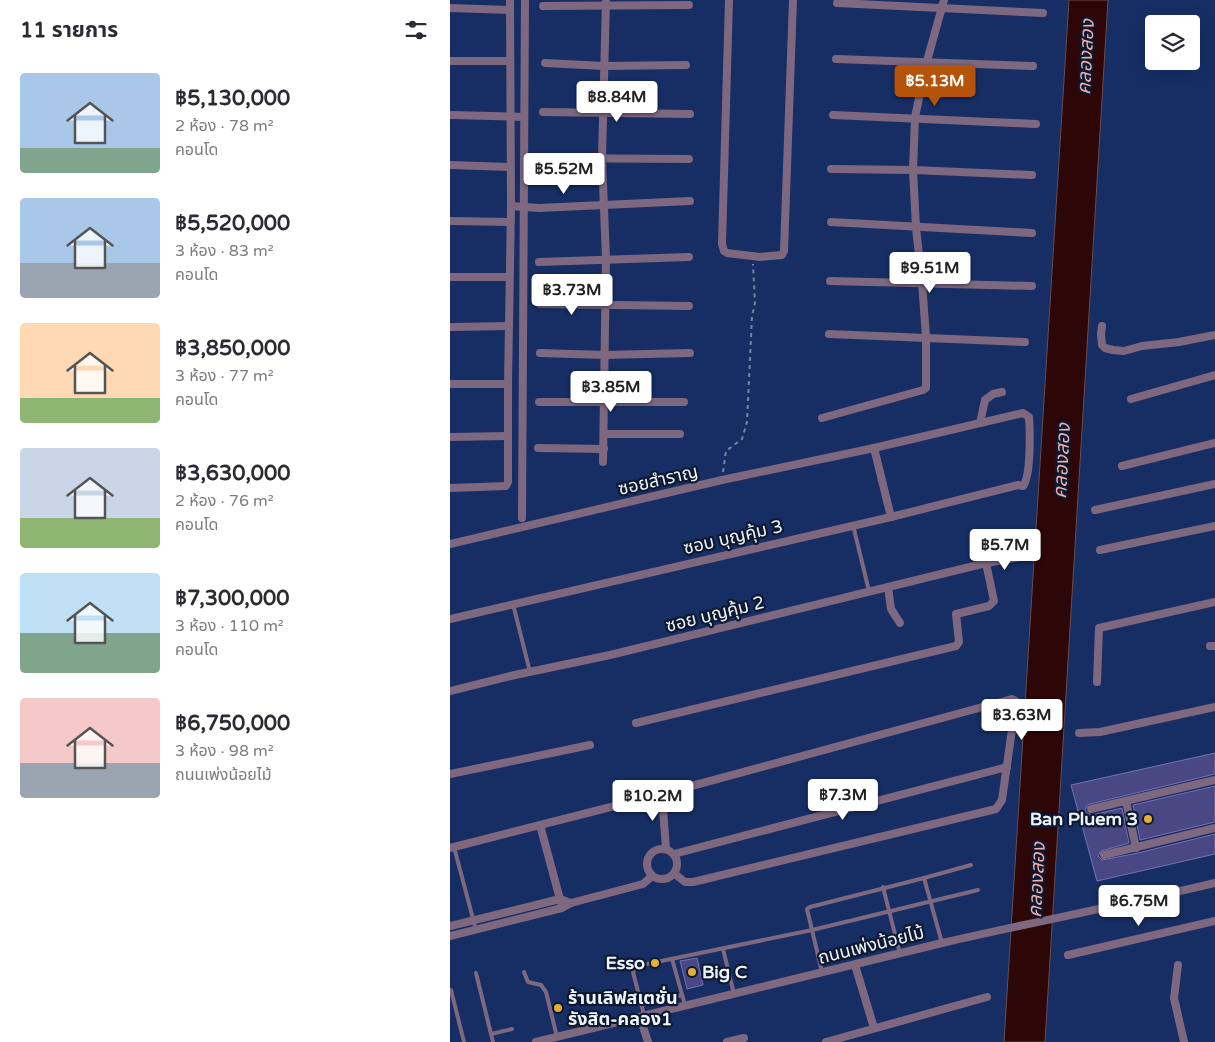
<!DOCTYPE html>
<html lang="th">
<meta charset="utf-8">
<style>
:root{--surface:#fff;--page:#f2f2f3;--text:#2b2b33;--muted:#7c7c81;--accent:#b45309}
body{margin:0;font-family:"Varela Round","Noto Sans Thai",sans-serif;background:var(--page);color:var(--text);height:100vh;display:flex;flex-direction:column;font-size:19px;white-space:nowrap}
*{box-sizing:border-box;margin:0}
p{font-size:16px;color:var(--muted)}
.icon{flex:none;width:28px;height:28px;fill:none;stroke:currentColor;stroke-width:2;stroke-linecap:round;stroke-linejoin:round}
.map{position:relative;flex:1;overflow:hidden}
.panel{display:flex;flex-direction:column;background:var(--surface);width:450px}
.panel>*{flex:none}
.buttons{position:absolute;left:695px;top:15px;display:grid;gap:10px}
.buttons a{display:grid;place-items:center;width:55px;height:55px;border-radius:5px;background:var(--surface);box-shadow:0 5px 20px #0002;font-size:25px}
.price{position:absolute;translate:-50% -42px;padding:0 11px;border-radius:5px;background:#fff;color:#222;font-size:16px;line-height:32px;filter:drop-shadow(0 1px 2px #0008)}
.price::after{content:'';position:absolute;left:50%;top:30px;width:15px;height:11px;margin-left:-8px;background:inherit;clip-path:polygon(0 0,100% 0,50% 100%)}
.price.current{background:var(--accent);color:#fff}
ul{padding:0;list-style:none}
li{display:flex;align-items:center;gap:15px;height:125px;padding:0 20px}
li span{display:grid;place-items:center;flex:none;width:140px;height:100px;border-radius:5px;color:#555}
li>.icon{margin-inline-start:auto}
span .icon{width:60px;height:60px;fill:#fffc;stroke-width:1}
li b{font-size:21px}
h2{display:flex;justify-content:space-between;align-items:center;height:60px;padding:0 20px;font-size:21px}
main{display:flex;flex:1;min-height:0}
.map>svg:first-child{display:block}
</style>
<main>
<section class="panel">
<h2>11 รายการ<svg class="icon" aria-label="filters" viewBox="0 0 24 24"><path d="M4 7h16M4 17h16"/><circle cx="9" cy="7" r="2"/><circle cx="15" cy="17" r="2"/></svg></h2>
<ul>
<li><span style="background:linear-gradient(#a9c7e8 75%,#7fa58c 0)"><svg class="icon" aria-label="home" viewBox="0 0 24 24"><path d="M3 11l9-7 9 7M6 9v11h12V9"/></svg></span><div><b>฿5,130,000</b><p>2 ห้อง · 78 m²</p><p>คอนโด</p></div></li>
<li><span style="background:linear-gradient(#a9c7e8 65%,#9aa5b1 0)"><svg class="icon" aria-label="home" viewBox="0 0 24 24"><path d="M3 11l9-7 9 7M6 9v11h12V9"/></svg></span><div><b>฿5,520,000</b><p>3 ห้อง · 83 m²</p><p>คอนโด</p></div></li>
<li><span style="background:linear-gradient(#ffd9b3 75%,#8fb573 0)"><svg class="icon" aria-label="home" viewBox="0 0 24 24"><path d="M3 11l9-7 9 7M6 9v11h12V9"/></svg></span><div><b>฿3,850,000</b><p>3 ห้อง · 77 m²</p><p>คอนโด</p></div></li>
<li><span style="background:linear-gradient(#c9d6e8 70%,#8fb573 0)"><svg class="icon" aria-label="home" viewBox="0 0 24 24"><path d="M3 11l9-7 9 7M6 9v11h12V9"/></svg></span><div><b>฿3,630,000</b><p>2 ห้อง · 76 m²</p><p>คอนโด</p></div></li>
<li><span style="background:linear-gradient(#bfe0f5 60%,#7fa58c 0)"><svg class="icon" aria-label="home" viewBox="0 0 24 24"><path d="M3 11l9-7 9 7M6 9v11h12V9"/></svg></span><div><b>฿7,300,000</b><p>3 ห้อง · 110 m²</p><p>คอนโด</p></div></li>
<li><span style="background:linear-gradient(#f6c9c9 65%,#9aa5b1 0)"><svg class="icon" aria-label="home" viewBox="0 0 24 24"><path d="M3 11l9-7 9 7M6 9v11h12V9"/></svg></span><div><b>฿6,750,000</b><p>3 ห้อง · 98 m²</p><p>ถนนเพ่งน้อยไม้</p></div></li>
</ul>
</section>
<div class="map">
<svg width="765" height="1042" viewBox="0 0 765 1042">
<rect width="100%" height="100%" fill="#162e64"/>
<polygon fill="#2d0607" stroke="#684d50" points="619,0 658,0 595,1042 554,1042"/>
<g fill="#4a4785" stroke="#7372b4">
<polygon points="765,753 765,774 640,804 637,805 635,810 637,813 642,815 672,808 679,843 651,851 648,856 652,860 688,853 765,834 765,854 647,881 621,785"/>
<polygon points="765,786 765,822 690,840 683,805"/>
<polygon points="247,958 253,985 237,989 230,961"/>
</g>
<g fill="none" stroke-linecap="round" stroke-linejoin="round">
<polyline stroke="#7383a5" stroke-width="2" stroke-dasharray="4 4" stroke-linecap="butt" points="273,472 276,451 292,439 297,422 302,316 305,303 303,264"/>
<g stroke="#7e6880" stroke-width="4">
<polyline points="403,525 419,591"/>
<polyline points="63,604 80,672"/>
<polyline points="4,847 26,930"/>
<polyline points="474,878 521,865"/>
<polyline points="433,887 450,954"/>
<polyline points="273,949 284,994"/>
<polyline points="222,959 235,1005"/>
<polyline points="74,972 78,982 91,985 96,992 107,1037"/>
<polyline points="372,972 357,909 360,907 474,878 492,943"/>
<polyline points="26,973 43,1042"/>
<polyline points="1,990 14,1042"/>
<polyline points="191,1005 232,995"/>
<polyline points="194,1015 183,972 186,968 192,965 362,930 528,890"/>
<polyline points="41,1034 62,1029"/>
</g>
<g stroke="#7e6880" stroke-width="8">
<polyline points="279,0 272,244 274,251 277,253 310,257 332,255 334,251 343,0"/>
<polyline points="387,3 593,13"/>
<polyline points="93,6 239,5"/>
<polyline points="0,8 60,10"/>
<polyline points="386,59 583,66"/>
<polyline points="0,61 60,61"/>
<polyline points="95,63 154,66 236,65"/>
<polyline points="93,112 240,114"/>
<polyline points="2,115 74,117"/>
<polyline points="383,115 586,124"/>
<polyline points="90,158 239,159"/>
<polyline points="0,165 60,167"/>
<polyline points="381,169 463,170 582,175"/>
<polyline points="61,206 89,208 240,201"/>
<polyline points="0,221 60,222"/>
<polyline points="381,222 582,233"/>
<polyline points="89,262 239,257"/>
<polyline points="0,277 59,277"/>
<polyline points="380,281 582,286"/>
<polyline points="90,304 239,306"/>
<polyline points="652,326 651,334 652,345 655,348 663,350 674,351 692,346 729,342 765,335"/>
<polyline points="0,327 59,326"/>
<polyline points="379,334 575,342"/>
<polyline points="90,353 155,355 240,353"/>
<polyline points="0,384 58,384"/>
<polyline points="681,399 765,375"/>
<polyline points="89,402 234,402"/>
<polyline points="372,418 473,390 476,388 476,337 472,282 466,228 463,170 465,117 477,61 494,0"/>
<polyline points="530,423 535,400 543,394 552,392"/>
<polyline points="154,434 230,434"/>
<polyline points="0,437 58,436"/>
<polyline points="88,448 154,449"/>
<polyline points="424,448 441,517"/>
<polyline points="153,462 156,259 152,158 156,0"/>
<polyline points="672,466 765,443"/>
<polyline points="0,488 56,486 58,482 58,384 61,206 60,0"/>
<polyline points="645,510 765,484"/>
<polyline points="72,518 75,0"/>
<path d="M0 544 272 480 424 448 573 413 579 417C580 431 581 477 573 486L568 485 441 517 0 619"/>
<polyline points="650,550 765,526"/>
<polyline points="438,587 441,609 450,623"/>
<polyline points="760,646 765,646"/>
<polyline points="647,682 649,628 765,602"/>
<polyline points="0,691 65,675 160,655 536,563 570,557"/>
<polyline points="186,723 506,646 509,642 506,614 539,606 544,601 536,563"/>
<polyline points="629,733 650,732 765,707"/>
<polyline points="0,774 140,745"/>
<polyline points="212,794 216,849"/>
<polyline points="676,801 686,848"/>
<polyline points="641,809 765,780"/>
<polyline points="90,825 111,903"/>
<polyline points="0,848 212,794 562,699 566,701 552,800 546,809 243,882 235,882 225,874"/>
<circle cx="212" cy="864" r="15"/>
<polyline points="224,854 557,767"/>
<polyline points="654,855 765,828"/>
<polyline points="0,926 110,899 121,903"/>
<polyline points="0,936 112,908 121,903 193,884 202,876"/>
<polyline points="618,955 765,921"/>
<polyline points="405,965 424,1028"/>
<polyline points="728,965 724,998 734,1042"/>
<polyline points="190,1017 198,1042"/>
<path d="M86 1042 492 943C583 922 674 905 765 883"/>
<polyline points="277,1042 294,1038"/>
<polyline points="376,1042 537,997"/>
</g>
</g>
<g fill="#e3ae35" stroke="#0d1931" stroke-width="2">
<circle cx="698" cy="819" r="5"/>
<circle cx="205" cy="963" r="5"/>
<circle cx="242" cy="972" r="5"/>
<circle cx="108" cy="1008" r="5"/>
</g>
<g text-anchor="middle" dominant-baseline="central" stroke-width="4.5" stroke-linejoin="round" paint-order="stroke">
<g font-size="18" fill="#f0f4fb" stroke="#0d1931">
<text transform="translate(208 480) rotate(-13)">ซอยสำราญ</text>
<text transform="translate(283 537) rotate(-13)">ซอบ บุญคุ้ม 3</text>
<text transform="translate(265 614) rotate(-14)">ซอย บุญคุ้ม 2</text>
<text transform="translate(421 945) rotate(-14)">ถนนเพ่งน้อยไม้</text>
</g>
<g font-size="18" font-weight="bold" fill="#f0f4fb" stroke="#0d1931" text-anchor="end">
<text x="688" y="819">Ban Pluem 3</text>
<text x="195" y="963">Esso</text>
<text x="252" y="972" text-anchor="start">Big C</text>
<text x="118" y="998" text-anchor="start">ร้านเลิฟสเตชั่น<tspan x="118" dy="21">รังสิต-คลอง1</tspan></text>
</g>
<g font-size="19" font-style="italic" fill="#efaea9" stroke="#0d1931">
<text transform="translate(636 57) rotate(-87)">คลองสอง</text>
<text transform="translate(612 461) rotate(-87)">คลองสอง</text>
<text transform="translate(587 880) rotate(-87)">คลองสอง</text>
</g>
</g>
</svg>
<div class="buttons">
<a><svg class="icon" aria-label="layers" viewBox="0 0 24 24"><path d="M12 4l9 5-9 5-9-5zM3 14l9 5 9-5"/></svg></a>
</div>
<b class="price current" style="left:485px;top:107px">฿5.13M</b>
<b class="price" style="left:167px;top:123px">฿8.84M</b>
<b class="price" style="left:114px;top:195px">฿5.52M</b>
<b class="price" style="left:480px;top:294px">฿9.51M</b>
<b class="price" style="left:122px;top:316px">฿3.73M</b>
<b class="price" style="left:161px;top:413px">฿3.85M</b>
<b class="price" style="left:555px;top:571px">฿5.7M</b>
<b class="price" style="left:572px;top:741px">฿3.63M</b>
<b class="price" style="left:393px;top:821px">฿7.3M</b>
<b class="price" style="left:203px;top:822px">฿10.2M</b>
<b class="price" style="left:689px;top:927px">฿6.75M</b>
</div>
</main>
